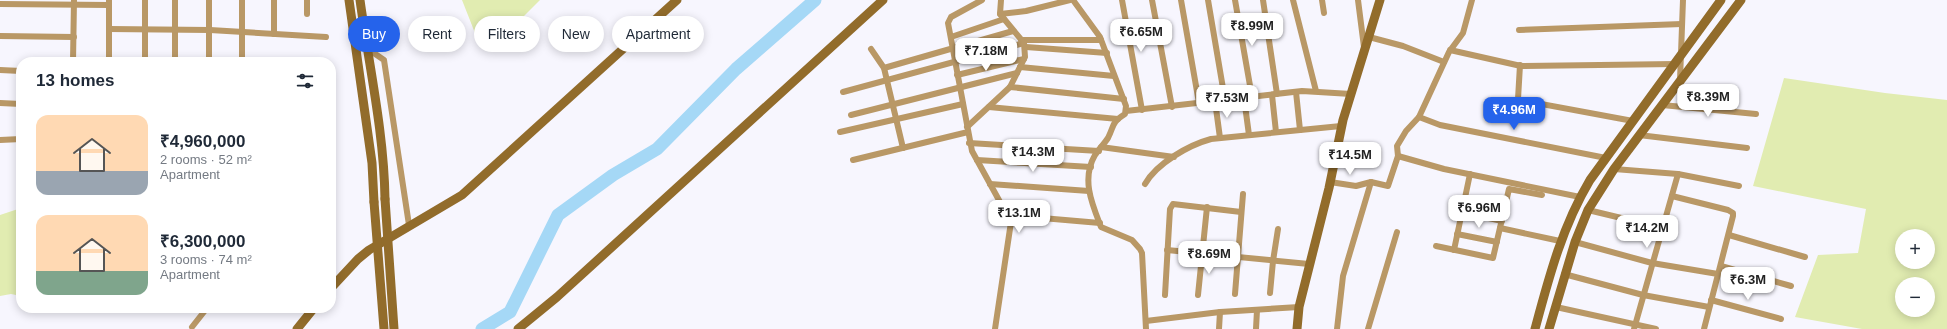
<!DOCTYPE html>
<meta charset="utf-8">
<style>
:root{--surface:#fff;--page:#f2f2f3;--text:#1f2937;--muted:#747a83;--accent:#2563eb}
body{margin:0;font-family:Arial,sans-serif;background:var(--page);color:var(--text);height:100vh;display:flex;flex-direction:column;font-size:15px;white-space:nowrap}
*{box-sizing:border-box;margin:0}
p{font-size:13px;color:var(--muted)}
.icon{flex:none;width:22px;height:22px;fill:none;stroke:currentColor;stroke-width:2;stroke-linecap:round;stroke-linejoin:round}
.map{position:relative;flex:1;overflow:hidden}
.details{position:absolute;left:16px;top:57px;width:320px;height:256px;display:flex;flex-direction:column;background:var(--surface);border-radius:16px;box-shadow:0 2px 10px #0003}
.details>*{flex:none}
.guide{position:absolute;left:348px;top:16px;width:380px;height:36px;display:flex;gap:8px}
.buttons{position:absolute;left:1895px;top:229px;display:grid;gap:8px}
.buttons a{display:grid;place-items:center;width:40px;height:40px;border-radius:50%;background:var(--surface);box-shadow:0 2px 10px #0003;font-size:20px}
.price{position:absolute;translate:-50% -34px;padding:0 9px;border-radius:8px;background:#fff;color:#222;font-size:13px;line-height:26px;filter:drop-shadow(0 1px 2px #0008)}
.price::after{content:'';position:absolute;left:50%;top:24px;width:12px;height:9px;margin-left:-6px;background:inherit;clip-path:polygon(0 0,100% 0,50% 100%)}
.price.current{background:var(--accent);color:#fff}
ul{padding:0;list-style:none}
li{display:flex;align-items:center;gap:12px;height:100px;padding:0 20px}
li span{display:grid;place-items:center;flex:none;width:112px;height:80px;border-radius:12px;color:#555}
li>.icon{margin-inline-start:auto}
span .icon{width:48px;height:48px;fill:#fffc;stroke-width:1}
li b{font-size:17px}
h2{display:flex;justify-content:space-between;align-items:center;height:48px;padding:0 20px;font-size:17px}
.chip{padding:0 14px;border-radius:18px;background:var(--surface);box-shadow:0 2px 10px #0003;font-size:14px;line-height:36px}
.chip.current{background:var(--accent);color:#fff}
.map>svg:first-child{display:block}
</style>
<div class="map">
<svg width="1947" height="329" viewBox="0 0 1947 329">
<rect width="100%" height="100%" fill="#f7f6fe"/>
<g fill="#e1ecb1" fill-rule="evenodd">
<polygon points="462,0 540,0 519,21 498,32 475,33"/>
<path d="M1784 78 1885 93 1947 100V329H1862L1795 317 1818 255 1858 253 1866 209 1753 186ZM1902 236H1928V262H1902ZM1902 284H1928V310H1902Z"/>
<polygon points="21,208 21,296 11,294 0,296 0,215"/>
</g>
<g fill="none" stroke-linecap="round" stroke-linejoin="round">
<polyline stroke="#a5d8f6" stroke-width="13" points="482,329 510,312 558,215 613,175 657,149 736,69 815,0"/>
<g stroke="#b99866" stroke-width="6">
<polyline points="175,0 175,62"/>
<polyline points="209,0 209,62"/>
<polyline points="242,0 242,60"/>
<polyline points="307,0 307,14"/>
<polyline points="982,0 951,17 948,23 972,151 1011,222 995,329"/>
<path d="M1073 0 1100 37 1126 106 1125 114C1111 123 1115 124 1108 138 1104 144 1099 149 1095 155 1081 179 1092 204 1101 227L1132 240 1140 249 1142 253 1146 329"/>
<polyline points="1122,0 1142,110"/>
<polyline points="1152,0 1172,107"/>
<polyline points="1181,0 1199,103"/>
<polyline points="1208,0 1225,100"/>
<polyline points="1235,0 1252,97"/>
<polyline points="1263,0 1277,94"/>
<polyline points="1293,0 1316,91"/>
<polyline points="1322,0 1324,13"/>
<polyline points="1358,0 1364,47"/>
<polyline points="0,4 109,5"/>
<polyline points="1000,14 1026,11 1070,0"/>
<polyline points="109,29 210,30 326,37"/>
<polyline points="1519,30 1682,24"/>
<polyline points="274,34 274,0"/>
<polyline points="0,36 74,37"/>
<polyline points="951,37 1004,19"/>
<polyline points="1369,37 1403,46 1444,62"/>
<polyline points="1021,40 1101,40"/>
<polyline points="1026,47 1107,53"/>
<polyline points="368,49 384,60 409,225"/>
<polyline points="871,49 884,68 903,148"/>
<polyline points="1450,50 1521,66 1675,64"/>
<polyline points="73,62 74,0"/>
<polyline points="109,62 109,0"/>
<polyline points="145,62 145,0"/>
<polyline points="1520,65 1518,99 1520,100 1633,121"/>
<polyline points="1020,67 1114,76"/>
<polyline points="884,68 1013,31"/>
<polyline points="0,70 21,71"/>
<polyline points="957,75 1024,59"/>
<polyline points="1680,80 1683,0"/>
<polyline points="1010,87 1124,99"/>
<polyline points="843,92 1024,43"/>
<polyline points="1296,92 1300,130"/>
<polyline points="1272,95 1276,132"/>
<polyline points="1244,98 1249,135"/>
<polyline points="1215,101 1220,138"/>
<polyline points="0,103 21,104"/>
<polyline points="1662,105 1756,114"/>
<polyline points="989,107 1118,119"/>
<polyline points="1126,111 1302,91 1351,94"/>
<polyline points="851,115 1017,73"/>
<polyline points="1419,117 1440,125 1606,158"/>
<polyline points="967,127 1010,87 1025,57 1024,43 1000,14 1001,0"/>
<polyline points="840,132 963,104"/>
<polyline points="1639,135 1747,148"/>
<polyline points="0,140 21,139"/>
<polyline points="969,143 1099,151"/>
<polyline points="1101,147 1174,157"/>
<polyline points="1398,156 1444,169 1580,197"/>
<polyline points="853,160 968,132"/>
<polyline points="977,160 1091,167"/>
<polyline points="1614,169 1678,174 1739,186"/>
<polyline points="1330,182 1356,186 1371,182"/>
<polyline points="990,184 1089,191"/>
<path d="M1145 184C1157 163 1189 145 1211 139L1341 126"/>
<polyline points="1672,196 1728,210 1733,213 1733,216 1704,329"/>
<polyline points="1588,210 1663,228"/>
<polyline points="1462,212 1502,221"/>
<polyline points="1008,215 1100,223"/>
<polyline points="1500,228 1560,241"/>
<polyline points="1457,234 1497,242"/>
<polyline points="1729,235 1805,257"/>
<polyline points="1575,242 1652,263 1718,274"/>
<polyline points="1436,246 1493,258 1509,189 1542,195"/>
<polyline points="1167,250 1309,264"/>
<polyline points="1454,250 1470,174"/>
<polyline points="1721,266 1791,286"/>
<polyline points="1564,274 1643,295 1709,307"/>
<polyline points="1270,293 1273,261 1278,229"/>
<polyline points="1235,294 1243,194"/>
<polyline points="1165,295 1170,209 1173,204 1241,212"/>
<polyline points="1198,295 1207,207"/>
<polyline points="1711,300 1781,319"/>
<polyline points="1556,307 1656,329"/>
<polyline points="1146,321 1220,312 1299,307"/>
<polyline points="192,327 207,308"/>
<polyline points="1219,329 1220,312"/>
<polyline points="1256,329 1257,310"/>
<polyline points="1337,329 1343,276 1371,182 1388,186 1398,156 1397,146 1406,131 1419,117 1449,52 1463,33 1472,0"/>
<polyline points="1368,329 1397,232"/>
<polyline points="1634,329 1678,174"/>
</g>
<g stroke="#926c2b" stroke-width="9">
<polyline points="349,0 372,163 374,202"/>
<path d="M360 0C369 66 384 132 385 199"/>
<polyline points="331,288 358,259 369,250 462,195 677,0"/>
<polyline points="297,329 314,308"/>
<polyline points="518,329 557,297 883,0"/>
<polyline points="1297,329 1299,307 1329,188 1343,120 1380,0"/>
<path d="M1535 329C1549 277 1562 227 1590 180L1721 0"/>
<polyline points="1549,329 1575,242 1588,210 1614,169 1741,0"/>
</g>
<g stroke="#926c2b" stroke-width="9">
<polyline points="385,199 394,329"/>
<polyline points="374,202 384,329"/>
</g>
</g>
</svg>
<div class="buttons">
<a>+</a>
<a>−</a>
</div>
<b class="price" style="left:1252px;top:47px">₹8.99M</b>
<b class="price" style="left:1141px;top:53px">₹6.65M</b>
<b class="price" style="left:986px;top:72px">₹7.18M</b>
<b class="price" style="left:1708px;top:118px">₹8.39M</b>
<b class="price" style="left:1227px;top:119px">₹7.53M</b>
<b class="price current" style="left:1514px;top:131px">₹4.96M</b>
<b class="price" style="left:1033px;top:173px">₹14.3M</b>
<b class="price" style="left:1350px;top:176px">₹14.5M</b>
<b class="price" style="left:1479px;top:229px">₹6.96M</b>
<b class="price" style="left:1019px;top:234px">₹13.1M</b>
<b class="price" style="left:1647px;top:249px">₹14.2M</b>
<b class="price" style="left:1209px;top:275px">₹8.69M</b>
<b class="price" style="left:1748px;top:301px">₹6.3M</b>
<div class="guide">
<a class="chip current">Buy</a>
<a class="chip">Rent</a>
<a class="chip">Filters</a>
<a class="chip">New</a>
<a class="chip">Apartment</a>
</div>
<section class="details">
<h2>13 homes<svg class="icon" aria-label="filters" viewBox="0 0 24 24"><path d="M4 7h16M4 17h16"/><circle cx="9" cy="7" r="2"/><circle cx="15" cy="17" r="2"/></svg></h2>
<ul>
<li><span style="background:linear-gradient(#ffd9b3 70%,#9aa5b1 0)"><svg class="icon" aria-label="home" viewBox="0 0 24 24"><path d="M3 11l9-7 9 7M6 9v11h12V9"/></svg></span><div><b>₹4,960,000</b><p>2 rooms · 52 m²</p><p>Apartment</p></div></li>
<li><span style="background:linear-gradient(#ffd9b3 70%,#7fa58c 0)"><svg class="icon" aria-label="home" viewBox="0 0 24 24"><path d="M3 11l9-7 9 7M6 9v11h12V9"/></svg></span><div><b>₹6,300,000</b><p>3 rooms · 74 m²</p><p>Apartment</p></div></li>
</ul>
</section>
</div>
